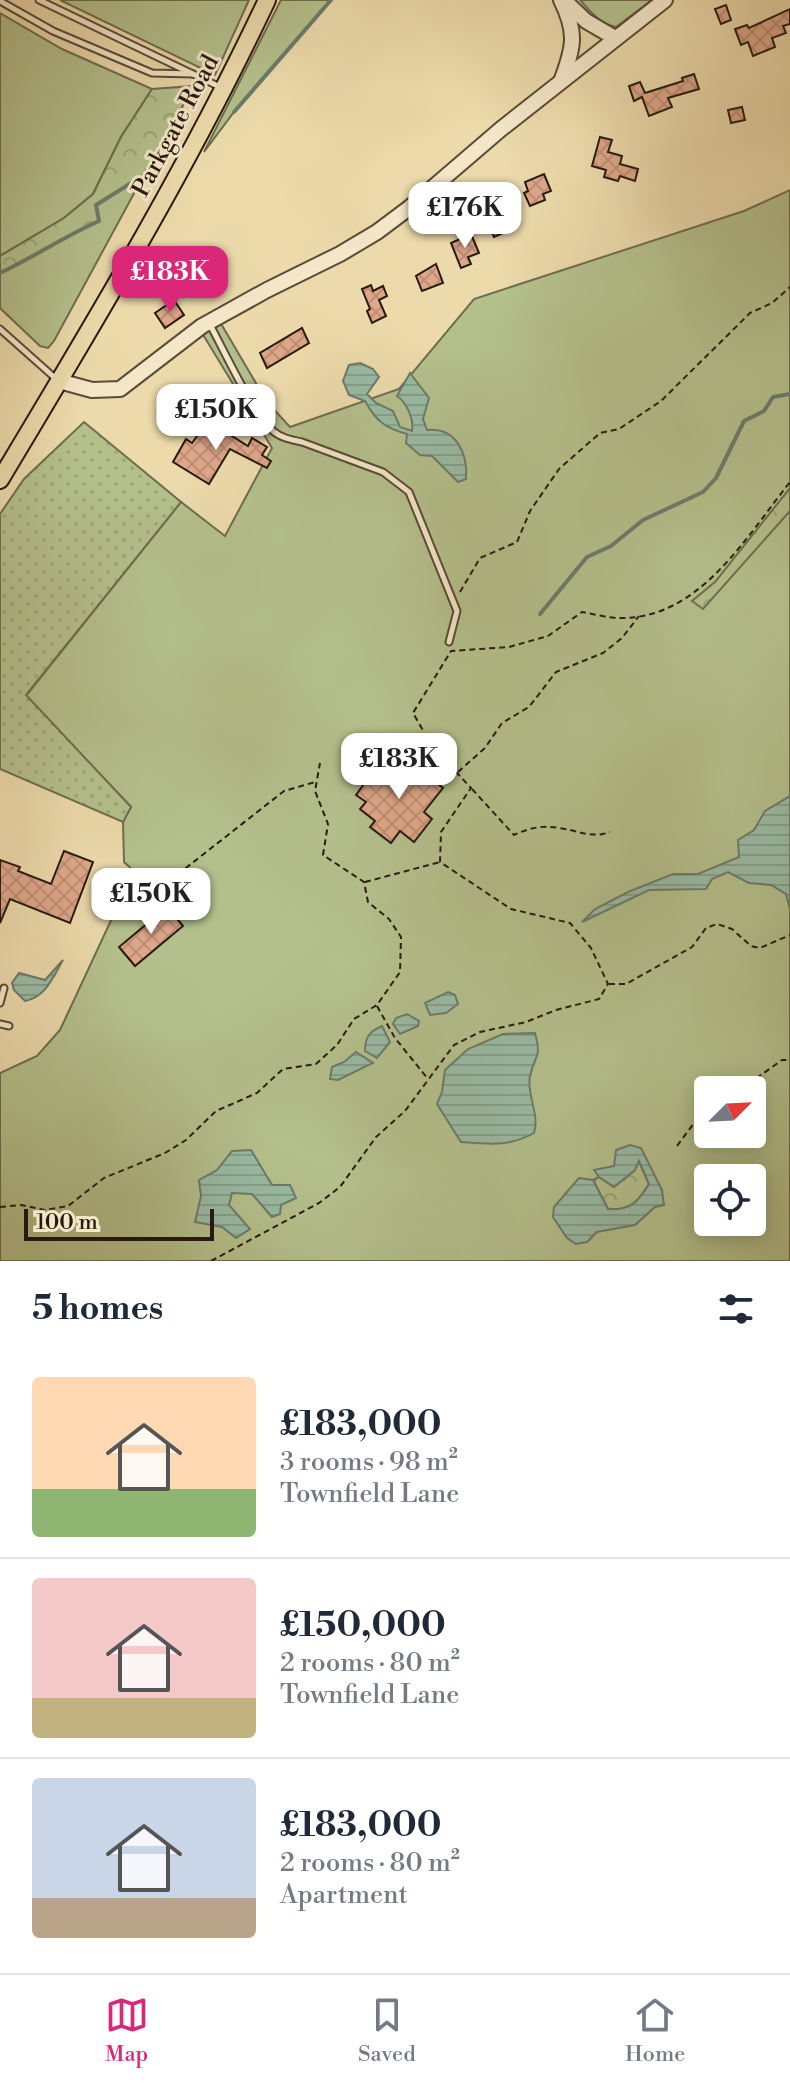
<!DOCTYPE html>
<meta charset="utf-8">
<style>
:root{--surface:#fff;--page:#f2f2f3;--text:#1f2937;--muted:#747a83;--line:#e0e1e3;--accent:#db2777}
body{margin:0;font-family:"Libre Bodoni",serif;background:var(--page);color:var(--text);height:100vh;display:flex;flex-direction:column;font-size:30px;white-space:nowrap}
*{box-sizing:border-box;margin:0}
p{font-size:26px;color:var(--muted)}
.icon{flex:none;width:44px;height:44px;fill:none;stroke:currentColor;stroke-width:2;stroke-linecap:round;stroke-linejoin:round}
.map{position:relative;height:1261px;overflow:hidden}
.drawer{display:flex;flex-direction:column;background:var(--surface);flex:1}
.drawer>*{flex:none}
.needle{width:52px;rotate:66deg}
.buttons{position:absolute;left:694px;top:1076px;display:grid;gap:16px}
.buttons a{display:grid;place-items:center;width:72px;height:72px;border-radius:8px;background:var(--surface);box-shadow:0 4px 20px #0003;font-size:40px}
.scale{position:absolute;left:24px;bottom:20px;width:190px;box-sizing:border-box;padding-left:8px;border:4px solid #291a11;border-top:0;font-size:22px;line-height:28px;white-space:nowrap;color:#291a11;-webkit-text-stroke:6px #f3e7c8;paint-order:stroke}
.price{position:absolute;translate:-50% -68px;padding:0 18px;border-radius:16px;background:#fff;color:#222;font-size:26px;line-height:52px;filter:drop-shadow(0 2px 4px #0008)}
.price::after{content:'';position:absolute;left:50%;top:48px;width:24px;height:18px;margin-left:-12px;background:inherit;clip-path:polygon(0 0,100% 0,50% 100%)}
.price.current{background:var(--accent);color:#fff}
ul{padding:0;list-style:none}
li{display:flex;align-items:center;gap:24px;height:200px;padding:0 32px}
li+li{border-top:2px solid var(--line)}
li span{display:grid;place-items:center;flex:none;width:224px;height:160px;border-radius:8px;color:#555}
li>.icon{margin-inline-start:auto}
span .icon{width:96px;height:96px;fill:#fffc;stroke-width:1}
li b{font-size:34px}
h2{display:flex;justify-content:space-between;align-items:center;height:96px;padding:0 32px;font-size:34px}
.tabs{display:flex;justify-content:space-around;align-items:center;height:112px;border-top:2px solid var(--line);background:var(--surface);font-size:22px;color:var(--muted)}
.tabs a{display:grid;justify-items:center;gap:4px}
.tabs .current{color:var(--accent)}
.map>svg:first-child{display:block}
</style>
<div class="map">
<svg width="790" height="1261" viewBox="0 0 790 1261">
<defs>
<pattern id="forest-crowns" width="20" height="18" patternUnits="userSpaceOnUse" patternTransform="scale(2)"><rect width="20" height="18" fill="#b4c08c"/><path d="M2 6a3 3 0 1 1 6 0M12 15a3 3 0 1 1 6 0" fill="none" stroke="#9ba478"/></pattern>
<pattern id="park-dots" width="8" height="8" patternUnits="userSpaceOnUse" patternTransform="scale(2)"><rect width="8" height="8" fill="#b4c08c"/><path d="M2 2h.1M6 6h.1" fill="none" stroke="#9ba478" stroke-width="1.8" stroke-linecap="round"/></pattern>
<pattern id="water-rules" width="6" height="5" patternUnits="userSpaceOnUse" patternTransform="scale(2)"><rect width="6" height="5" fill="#99bba5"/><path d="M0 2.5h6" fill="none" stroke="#84a08d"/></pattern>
<pattern id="building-cross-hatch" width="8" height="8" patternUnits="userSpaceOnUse" patternTransform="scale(2)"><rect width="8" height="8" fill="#dea789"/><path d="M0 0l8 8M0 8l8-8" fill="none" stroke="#be8f75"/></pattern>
</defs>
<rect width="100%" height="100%" fill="#ecdaab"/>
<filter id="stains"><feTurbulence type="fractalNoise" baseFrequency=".0025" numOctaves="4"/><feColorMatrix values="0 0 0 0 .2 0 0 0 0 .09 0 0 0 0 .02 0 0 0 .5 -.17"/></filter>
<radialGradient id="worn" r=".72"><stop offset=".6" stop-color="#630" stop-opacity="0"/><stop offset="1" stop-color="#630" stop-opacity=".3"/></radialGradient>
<g fill="#b4c08c" stroke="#6e6d4e" stroke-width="2" fill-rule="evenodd">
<polygon points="60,0 249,0 215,75"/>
<polygon points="281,0 331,0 234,112 204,152"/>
<path d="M580 0H652L616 27C599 23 591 12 580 0Z"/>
<polygon points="0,13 62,49 152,89 121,137 93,194 64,218 0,256"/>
<path d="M144 175 54 341 48 348 40 346 0 308V273C34 257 64 236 99 221L96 205Z"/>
<path d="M790 190V1261H0V1073L37 1056 60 1030 134 871 124 862 123 822 131 807 26 696 181 502 225 536 272 448 199 328 217 317 267 402 290 427 399 389 474 299 744 211ZM708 1090H752V1134H708ZM708 1178H752V1222H708Z"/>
</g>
<g fill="url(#forest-crowns)" stroke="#6e6d4e" stroke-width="2">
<path d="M194 86 144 175 96 205 99 221C65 236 34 257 0 273V256L64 218 93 194 121 137 152 89Z"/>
<polygon points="790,488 790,511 703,609 692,601 715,582"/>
<path d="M638 1159 649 1184C638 1202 630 1211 608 1209L593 1180 599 1177 614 1187Z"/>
</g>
<polygon fill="url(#park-dots)" stroke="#6e6d4e" stroke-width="2" points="84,422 181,502 26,695 131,807 123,822 0,769 0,514 24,479"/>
<g fill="url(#water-rules)" stroke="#6c7b6a" stroke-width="2">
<path d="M360 363 373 369 379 377 367 394 376 403 393 411 400 427 412 431C414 419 407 403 397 396L410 373 429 398 423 419 427 430C456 427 468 453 466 479L458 482 432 456 420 455 406 443 407 434C385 428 376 421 365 401L349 395 343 381 349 365Z"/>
<polygon points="790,796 790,909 786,894 771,885 749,883 728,872 712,879 706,889 649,890 582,922 595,909 628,892 673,874 698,874 739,857 738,840 754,830 765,811"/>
<path d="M63 960C53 977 46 997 25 1001L14 990 12 983 19 973 45 980Z"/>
<polygon points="448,992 455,995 458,1004 446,1013 430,1015 425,1003"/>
<polygon points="407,1014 419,1021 418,1026 400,1034 393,1024 396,1018"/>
<path d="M382 1026 390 1042 377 1058 365 1051C365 1037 369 1032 382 1026Z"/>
<path d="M535 1033C542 1060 535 1053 530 1076 526 1094 540 1114 534 1133 509 1147 489 1144 461 1142L437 1104 442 1092 445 1070 468 1049 503 1034Z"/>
<polygon points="356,1052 373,1063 338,1080 330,1079 332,1067 344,1062"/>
<path d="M630 1145 641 1148 662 1190 664 1205 655 1207 635 1225 597 1232 587 1242 576 1244 567 1238 553 1217 554 1207 579 1178 593 1180 608 1209C630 1211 638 1202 649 1184L639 1161 635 1170 614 1187 599 1177 594 1170 614 1166 616 1150Z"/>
<polygon points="251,1150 272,1185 290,1185 296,1198 281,1205 280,1214 272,1217 252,1194 232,1193 229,1205 250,1229 236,1238 222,1227 195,1222 201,1196 199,1180 217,1170 232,1151"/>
</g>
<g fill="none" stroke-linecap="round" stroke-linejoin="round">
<g stroke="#6c7b6a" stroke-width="4">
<polyline points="234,112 331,0"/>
<path d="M0 273C34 257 65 236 99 221L96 205 144 175"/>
<polyline points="540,614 587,557 611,546 643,520 703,492 716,478 744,421 764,411 773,397 790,394"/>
</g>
</g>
<g fill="url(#building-cross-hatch)" stroke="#291a11" stroke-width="2">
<polygon points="726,5 731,20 721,24 715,9"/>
<polygon points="790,9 790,24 783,26 786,33 772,38 775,47 753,56 748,42 741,45 735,29 747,25 749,28"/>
<polygon points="694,74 699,89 668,98 672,107 649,116 642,97 634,101 629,86 640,82 645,93 683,81 682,78"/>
<polygon points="742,107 745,120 731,123 728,110"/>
<polygon points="600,137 612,140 608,152 622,156 620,164 638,169 635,181 620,176 618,181 604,177 606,170 592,166"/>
<polygon points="544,174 551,191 543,194 545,200 530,206 524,193 528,191 525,182"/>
<polygon points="510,207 515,222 510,224 512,229 494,237 488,224 494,222 491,215"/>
<polygon points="471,234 479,253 468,257 471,264 461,268 451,243"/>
<polygon points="436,264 443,283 422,291 416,276"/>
<polygon points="192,280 208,283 206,295 190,292"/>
<polygon points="371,285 373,291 383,286 387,296 379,300 386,316 372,323 367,311 370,309 362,289"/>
<polygon points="174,300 184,315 165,328 155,313"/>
<polygon points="302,328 309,343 267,368 260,353"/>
<polygon points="208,421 248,446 252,438 267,447 262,455 271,461 267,468 230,449 209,484 173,462 186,439 192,443"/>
<polygon points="400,755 443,788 424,812 432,819 414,842 400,831 391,843 370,827 375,821 360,809 366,802 356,795 369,777 378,783"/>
<polygon points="64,851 93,862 70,923 10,899 0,923 0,860 20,867 18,871 51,884"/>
<polygon points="167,907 183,926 135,966 119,947"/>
</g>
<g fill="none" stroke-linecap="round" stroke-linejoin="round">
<defs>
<g id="service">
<polyline points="39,0 222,88"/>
<polyline points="0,1 53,31 152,73 193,74"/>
<path d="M209 323C223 348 253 414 273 431 281 438 292 440 302 442L383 472 409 492 457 611 449 642"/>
<polyline points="0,329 55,378"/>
<polyline points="0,1003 4,988"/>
<polyline points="0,1024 9,1026"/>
</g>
<g id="tertiary">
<path d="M561 0C577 32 574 47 562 79"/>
<polyline points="567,3 586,21 615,38"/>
<polyline points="59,381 92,390 120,389 202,326 267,290 340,254 377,232 409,208 501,129 665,0"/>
</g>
<path id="primary" d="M0 480C94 323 189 166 267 0"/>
</defs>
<use href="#service" stroke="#5a4a38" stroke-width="9"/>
<use href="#tertiary" stroke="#5a4a38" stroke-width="18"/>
<use href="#primary" stroke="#291a11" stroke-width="20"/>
<g stroke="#291a11" stroke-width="2" stroke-dasharray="6 4" stroke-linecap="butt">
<polyline points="460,592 480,558 517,542 530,511 559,469 600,433 619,429 661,401 750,313 772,303 790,287"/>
<polyline points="458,772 485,748 502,723 529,707 556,672 603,653 622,638 639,616"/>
<path d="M472 789 514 835C529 828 542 825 559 828 577 830 591 839 610 832"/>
<polyline points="365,882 440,862"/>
<polyline points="154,893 284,791 315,782"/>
<polyline points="609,984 626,984 692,947 706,928 717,924 732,929 751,946 760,948 790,935"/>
<polyline points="377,1006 395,1038 428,1079"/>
<polyline points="740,1090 782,1060 790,1060"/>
<polyline points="677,1146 700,1115 708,1111"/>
<polyline points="0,1207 21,1205 45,1210 68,1206 104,1178 165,1153 186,1140 216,1111 257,1093 283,1069 316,1064 337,1045 354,1019 377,1005 400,972 401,937 389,919 368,902 364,882 323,855 328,824 315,791 320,763"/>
<path d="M211 1261 319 1203 340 1187 376 1137 405 1111 454 1045 480 1032 526 1022 556 1010 599 999 608 984 591 948 570 923 511 909 440 862 441 832 471 788 432 746 413 713 451 651 509 647 548 636 582 612C594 614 607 618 619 618 699 620 746 537 790 482"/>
</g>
<use href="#service" stroke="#f3e7c8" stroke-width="5"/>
<use href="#tertiary" stroke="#f3e7c8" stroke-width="14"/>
<use href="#primary" stroke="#ecdaab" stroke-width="16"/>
</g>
<g text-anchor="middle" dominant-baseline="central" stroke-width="6" stroke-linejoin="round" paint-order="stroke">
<g font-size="24" fill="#291a11" stroke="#f3e7c8">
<text transform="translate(176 126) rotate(-62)">Parkgate Road</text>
</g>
</g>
<rect width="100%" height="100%" filter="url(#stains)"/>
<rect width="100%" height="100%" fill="url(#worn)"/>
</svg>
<div class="buttons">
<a><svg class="needle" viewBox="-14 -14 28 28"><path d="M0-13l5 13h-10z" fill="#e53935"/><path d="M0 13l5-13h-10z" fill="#747a83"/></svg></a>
<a><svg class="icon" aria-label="locate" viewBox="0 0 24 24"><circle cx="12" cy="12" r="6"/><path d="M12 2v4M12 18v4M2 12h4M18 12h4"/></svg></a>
</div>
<div class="scale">100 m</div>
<b class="price" style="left:465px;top:250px">£176K</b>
<b class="price current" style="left:170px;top:314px">£183K</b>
<b class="price" style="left:216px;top:452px">£150K</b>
<b class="price" style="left:399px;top:801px">£183K</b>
<b class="price" style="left:151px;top:936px">£150K</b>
</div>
<section class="drawer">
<h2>5 homes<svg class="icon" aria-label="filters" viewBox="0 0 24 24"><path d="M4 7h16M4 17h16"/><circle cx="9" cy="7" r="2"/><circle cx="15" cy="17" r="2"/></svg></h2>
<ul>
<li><span style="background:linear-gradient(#ffd9b3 70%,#8fb573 0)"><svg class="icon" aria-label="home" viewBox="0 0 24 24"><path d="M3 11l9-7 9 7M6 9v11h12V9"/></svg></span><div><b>£183,000</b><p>3 rooms · 98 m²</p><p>Townfield Lane</p></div></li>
<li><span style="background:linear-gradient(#f6c9c9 75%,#c2b280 0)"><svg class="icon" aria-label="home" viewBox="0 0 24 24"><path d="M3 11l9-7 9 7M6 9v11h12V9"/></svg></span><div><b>£150,000</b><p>2 rooms · 80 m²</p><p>Townfield Lane</p></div></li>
<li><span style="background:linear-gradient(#c9d6e8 75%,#b9a48a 0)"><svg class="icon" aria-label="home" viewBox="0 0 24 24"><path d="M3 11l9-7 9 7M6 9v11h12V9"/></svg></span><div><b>£183,000</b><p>2 rooms · 80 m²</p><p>Apartment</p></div></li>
</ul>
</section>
<nav class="tabs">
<a class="current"><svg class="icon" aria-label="map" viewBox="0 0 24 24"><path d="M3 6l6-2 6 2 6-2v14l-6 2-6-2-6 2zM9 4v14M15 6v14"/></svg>Map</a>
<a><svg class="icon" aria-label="saved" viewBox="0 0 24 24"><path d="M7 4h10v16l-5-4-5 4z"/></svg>Saved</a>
<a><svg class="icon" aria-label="home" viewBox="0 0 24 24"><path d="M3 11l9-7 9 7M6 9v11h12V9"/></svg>Home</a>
</nav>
